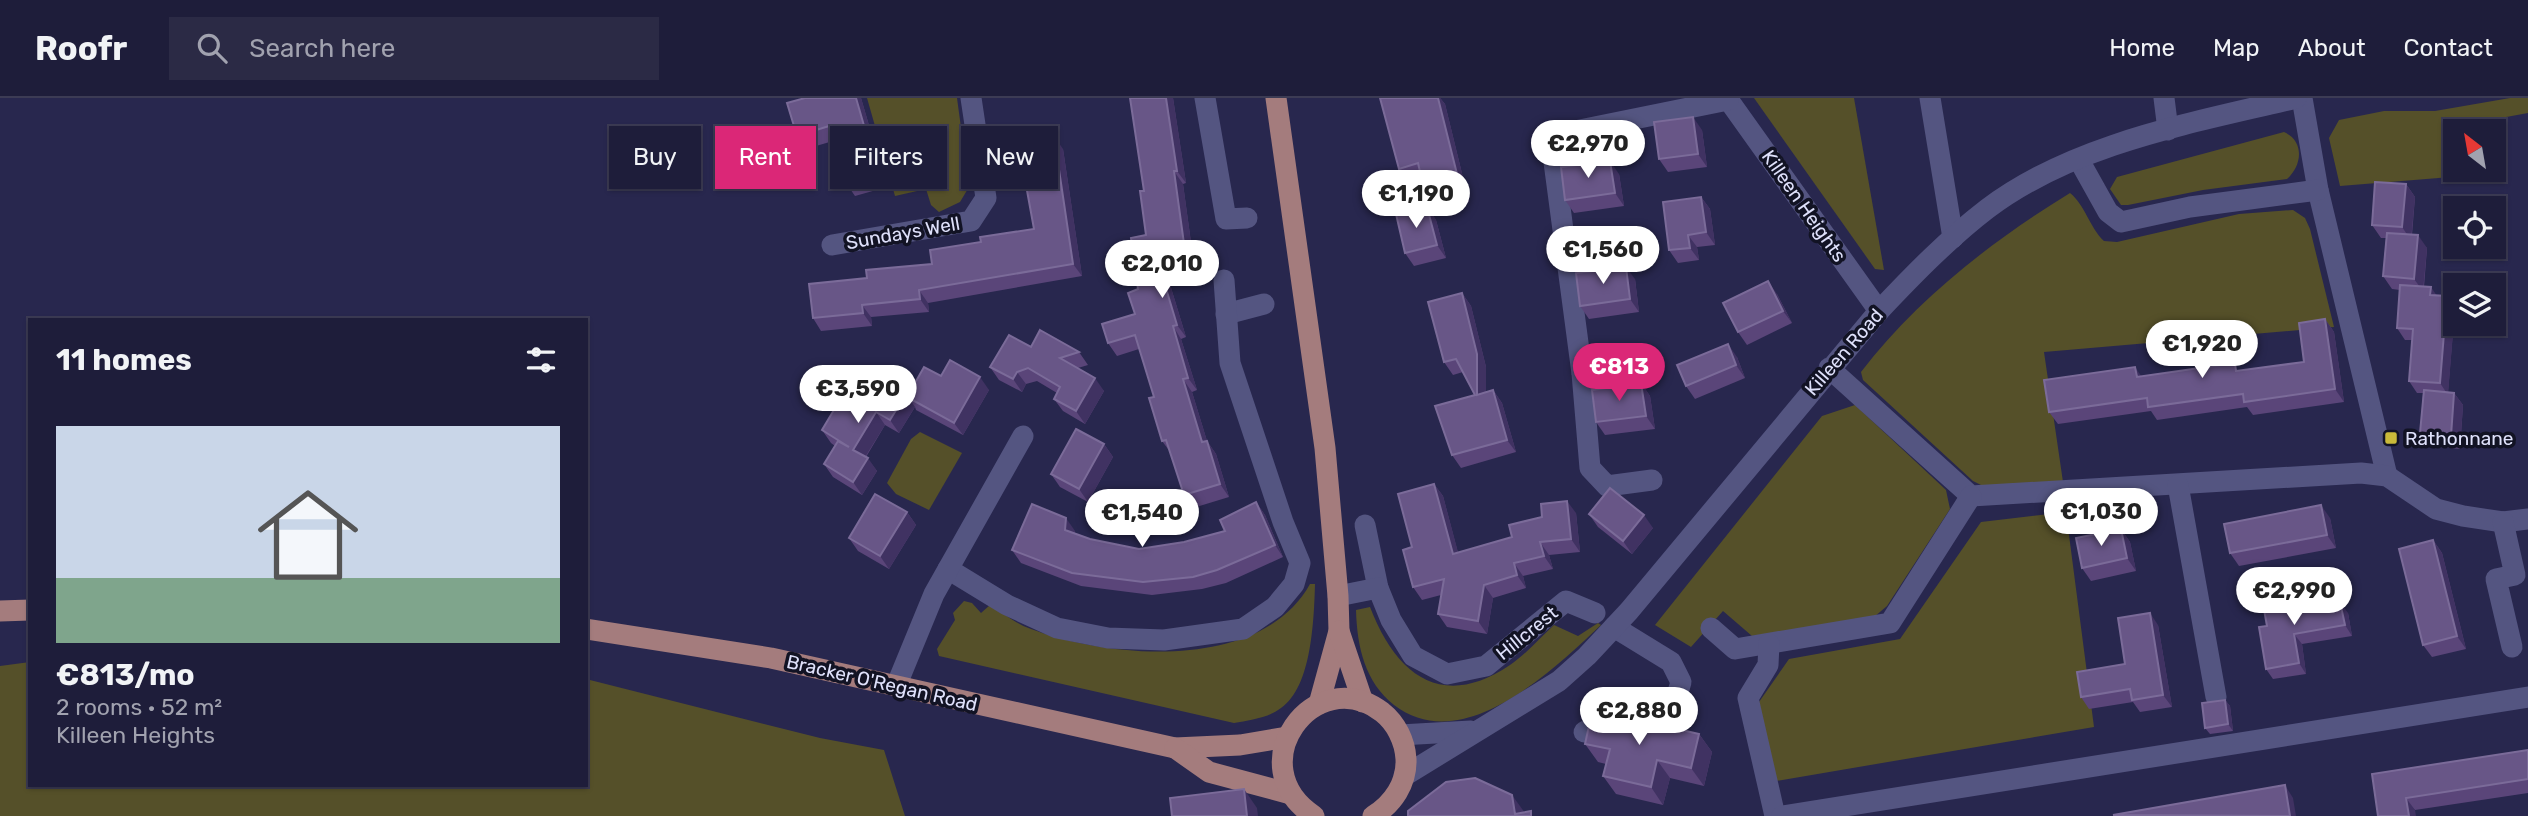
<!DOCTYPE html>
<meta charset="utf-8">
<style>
:root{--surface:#1e1d3a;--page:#2b2a45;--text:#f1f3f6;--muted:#a1a2af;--line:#3c3b54;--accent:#db2777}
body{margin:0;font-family:Rubik,sans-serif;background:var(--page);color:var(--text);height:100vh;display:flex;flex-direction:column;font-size:26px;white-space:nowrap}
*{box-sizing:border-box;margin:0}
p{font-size:23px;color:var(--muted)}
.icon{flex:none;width:38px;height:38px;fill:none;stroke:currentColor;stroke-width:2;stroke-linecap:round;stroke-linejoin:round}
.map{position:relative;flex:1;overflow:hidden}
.drawer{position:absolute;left:28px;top:220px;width:560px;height:469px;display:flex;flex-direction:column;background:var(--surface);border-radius:0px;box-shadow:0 2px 5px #0004,0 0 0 2px var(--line)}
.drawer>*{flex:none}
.banner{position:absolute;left:609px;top:28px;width:665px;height:63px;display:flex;gap:14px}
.needle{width:46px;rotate:329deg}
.buttons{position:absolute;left:2443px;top:21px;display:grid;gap:14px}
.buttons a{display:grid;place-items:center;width:63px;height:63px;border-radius:0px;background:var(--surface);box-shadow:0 2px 5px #0004,0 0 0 2px var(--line);font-size:35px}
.price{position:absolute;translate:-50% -60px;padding:0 16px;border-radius:24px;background:#fff;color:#222;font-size:23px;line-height:46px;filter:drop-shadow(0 2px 4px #0008)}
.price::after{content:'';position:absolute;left:50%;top:42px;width:21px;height:16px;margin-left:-10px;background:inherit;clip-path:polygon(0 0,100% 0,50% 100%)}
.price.selected{background:var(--accent);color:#fff}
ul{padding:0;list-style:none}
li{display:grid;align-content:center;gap:14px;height:371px;padding:0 28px}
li+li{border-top:2px solid var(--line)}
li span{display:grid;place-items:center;height:217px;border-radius:0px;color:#555}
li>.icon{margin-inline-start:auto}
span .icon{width:126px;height:126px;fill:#fffc;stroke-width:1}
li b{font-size:30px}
h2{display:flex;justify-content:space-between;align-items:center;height:84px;padding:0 28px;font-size:30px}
.tag{padding:0 24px;border-radius:0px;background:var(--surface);box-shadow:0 2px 5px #0004,0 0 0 2px var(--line);font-size:24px;line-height:63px}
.tag.selected{background:var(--accent);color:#fff}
header{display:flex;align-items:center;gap:42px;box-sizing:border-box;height:98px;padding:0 35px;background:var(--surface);border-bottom:2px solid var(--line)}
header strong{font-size:33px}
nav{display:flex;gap:38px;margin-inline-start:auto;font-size:24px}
.search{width:490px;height:63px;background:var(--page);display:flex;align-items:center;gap:18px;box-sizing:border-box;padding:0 24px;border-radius:0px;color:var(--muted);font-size:26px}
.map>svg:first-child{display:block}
</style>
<header>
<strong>Roofr</strong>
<div class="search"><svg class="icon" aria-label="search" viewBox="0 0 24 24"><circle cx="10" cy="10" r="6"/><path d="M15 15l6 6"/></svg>Search here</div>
<nav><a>Home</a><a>Map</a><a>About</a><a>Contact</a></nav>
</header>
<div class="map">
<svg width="2528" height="718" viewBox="0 0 2528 718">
<rect width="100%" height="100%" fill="#28274e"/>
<g fill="#555029">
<polygon points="867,0 957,0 969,89 960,104 939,114 931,107 926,91 895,98"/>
<polygon points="1754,0 1854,0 1884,172 1875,171"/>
<polygon points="2510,0 2528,0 2528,15 2441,31 2451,79 2340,88 2329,40 2339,22 2384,13 2435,13"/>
<path d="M2284 34C2305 43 2302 68 2287 81L2203 92 2128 107H2121L2110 91 2117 79Z"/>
<path d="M2070 95C2085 107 2090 130 2104 143L2117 144 2239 116 2293 112 2305 120 2310 131 2334 229 2044 254 2063 384 1989 391 1973 383 1863 282 1861 274C1916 202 1993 142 2070 95Z"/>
<polygon points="1855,307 1946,392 1950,411 1887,508 1874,519 1752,538 1723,513 1691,549 1655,527 1822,318"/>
<polygon points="920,334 962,355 929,412 896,396 887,385 911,341"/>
<polygon points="2066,414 2094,629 1776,683 1759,604 1789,561 1900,541 1981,424"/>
<path d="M1310 486H1315C1314 521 1312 589 1281 610 1268 620 1249 622 1234 625L939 558 937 551 955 522 953 515 964 503 972 505 981 515 990 507C1003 515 1016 526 1031 531 1111 561 1261 574 1310 486Z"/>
<path d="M1370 509C1396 577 1442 613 1510 567 1526 556 1540 540 1554 527L1578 538 1598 525 1601 527C1553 572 1463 660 1394 607 1365 584 1357 549 1356 512Z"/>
<polygon points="30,564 30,688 586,688 586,581 820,640 884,652 905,718 0,718 0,568"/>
</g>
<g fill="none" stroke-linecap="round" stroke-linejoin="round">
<g stroke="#545581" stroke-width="21">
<polyline points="1205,0 1226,121 1247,120"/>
<polyline points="1727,0 1879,213"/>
<polyline points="1930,0 1953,140"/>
<polyline points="2164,0 2168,32"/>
<polyline points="2302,0 2318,92 2387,378"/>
<polyline points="2079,62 2108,114 2121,124 2190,109 2318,92"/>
<polyline points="832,147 971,123 986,100 971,0"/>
<polyline points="1226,216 1264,206"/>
<polyline points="1829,270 1971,398 2361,375 2387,378 2436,411 2463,418 2503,424 2528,421"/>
<polyline points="1582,275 1636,267"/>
<polyline points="1652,382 1607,388 1590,370 1582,275 1552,49 1559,39 1570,34 1728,2"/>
<polyline points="2178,387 2216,599"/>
<polyline points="2503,424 2515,477 2496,481 2512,549"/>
<polyline points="1365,427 1378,490"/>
<polyline points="948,471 1007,507 1057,530 1108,540 1164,542 1243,531 1275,509 1294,486 1300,465 1283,424 1230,265 1224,182"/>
<polyline points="1338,498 1378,490 1391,522 1413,558 1447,576 1486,568 1566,503 1595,515"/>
<polyline points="1711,530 1735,551 1890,525 1971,398"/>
<polyline points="1769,546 1768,567 1748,600 1775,718"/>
<polyline points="897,586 934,496 1023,338"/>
<path d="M1584 634 1614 617 1661 618C1673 608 1677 599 1681 584L1671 564 1614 529"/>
<polyline points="1400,637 1471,633"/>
<path d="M1404 678 1559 583 1587 558 1629 513 1879 213C1913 177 1948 141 1987 111 2074 45 2193 25 2296 0"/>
<polyline points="1782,718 2528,599"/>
</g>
<g stroke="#a47c7d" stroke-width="21">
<polyline points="1276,0 1325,350 1338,498 1339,533 1319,606"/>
<polyline points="0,513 30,512"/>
<polyline points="586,531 771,560 1175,650 1240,647 1287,639"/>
<polyline points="1339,533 1363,604"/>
<polyline points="1175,650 1209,674 1291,696"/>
<path d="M1314 718C1238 668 1314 563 1382 614 1396 625 1405 643 1406 661 1407 685 1393 706 1373 718"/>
</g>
</g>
<g fill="#5a4579">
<polygon points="805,0 861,0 887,89 855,98 846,85 833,43 806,51 797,38"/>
<polygon points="1130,0 1173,0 1186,85 1183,86 1194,166 1165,170 1186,239 1181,241 1197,292 1192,294 1207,343 1216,356 1229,399 1193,410 1184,397 1171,355 1162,343 1154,299 1139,251 1117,258 1108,245 1135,216 1146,137 1144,93"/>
<polygon points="1380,0 1440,0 1445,6 1469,104 1435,113 1426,100 1421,79 1408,83 1399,71"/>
<polygon points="1702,32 1707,69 1668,74 1659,61"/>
<polygon points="1063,51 1082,178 928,205 929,214 871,219 872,228 821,233 813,220 867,180 932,166 981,144 1034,131"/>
<polygon points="1619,76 1624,108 1574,115 1565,102"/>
<polygon points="2406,86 2415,99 2412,137 2427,150 2424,189 2436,197 2447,198 2455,210 2448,294 2454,295 2463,307 2460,351 2429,348 2420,335 2423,295 2417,295 2409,283 2412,242 2405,242 2397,230 2400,192 2392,191 2383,178 2386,140 2381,140 2372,127"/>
<polygon points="1701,99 1710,111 1715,147 1697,149 1699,162 1678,165 1669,152"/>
<polygon points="1427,109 1436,122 1446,160 1414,168 1405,155"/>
<polygon points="1635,181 1639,214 1589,221 1580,208"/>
<polygon points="1462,195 1471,208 1486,269 1486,294 1493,292 1502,305 1516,354 1461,370 1452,357 1475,297 1463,274 1453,277 1444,264"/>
<polygon points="1777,196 1792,225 1747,247 1738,234"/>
<polygon points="2325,221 2334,234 2344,304 2253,317 2247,309 2157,322 2151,313 2058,326 2049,314 2141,278 2240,273 2304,264"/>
<polygon points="1031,249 1079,254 1088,267 1078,270 1104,293 1085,326 1063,313 1054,301 1057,295 1037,283 1026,286 1022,294 999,282 990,269"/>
<polygon points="1737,259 1745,280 1695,301 1686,288"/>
<polygon points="941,278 989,292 963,337 916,312 915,309 899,335 885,327 866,359 877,373 862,397 833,379 824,366 835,348 831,345 822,332 861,305 906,296 908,298"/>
<polygon points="1641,285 1650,298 1655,331 1605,337 1596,324"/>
<polygon points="1104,346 1113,359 1088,404 1060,389 1051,376"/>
<polygon points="1434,386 1443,398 1458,455 1512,439 1576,415 1580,454 1549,457 1553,471 1523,478 1526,490 1493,500 1487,536 1447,529 1438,516 1441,497 1422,502 1413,489 1412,449"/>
<polygon points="1256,404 1265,417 1283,459 1226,485 1202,491 1152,497 1081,488 1021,465 1012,452 1075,433 1075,436 1090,441 1139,451 1184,444 1225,433"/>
<polygon points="907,414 916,427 889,471 858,453 849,440"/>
<polygon points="1589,416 1653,430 1632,456 1598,429"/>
<polygon points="2330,420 2336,450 2239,468 2230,455"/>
<polygon points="2121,431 2130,444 2136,473 2091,483 2082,470"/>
<polygon points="2433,442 2442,455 2466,551 2432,559 2423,547"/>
<polygon points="2311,497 2319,508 2348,515 2352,538 2302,546 2306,576 2273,581 2266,571 2267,528"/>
<polygon points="2158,527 2172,609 2140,614 2133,604 2089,611 2081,599 2125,566"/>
<polygon points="2225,602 2230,608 2233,633 2210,636 2205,630"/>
<polygon points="1699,636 1712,654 1704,688 1670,680 1663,707 1616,696 1603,678 1606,666 1598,664 1585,646"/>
<polygon points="2528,652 2528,695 2415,712 2372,676"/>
</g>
<g fill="#403262">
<polygon points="856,0 861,0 887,89 878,76"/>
<polygon points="1166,0 1173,0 1186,85 1177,73"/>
<polygon points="1438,0 1440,0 1445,6 1469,104 1461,92"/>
<polygon points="1693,19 1702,32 1707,69 1698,56"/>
<polygon points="1054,38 1063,51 1082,178 1073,166"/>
<polygon points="1610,63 1619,76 1624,108 1615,95"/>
<polygon points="1174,73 1183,86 1194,166 1185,153"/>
<polygon points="2406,86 2415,99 2411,142 2402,129"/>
<polygon points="1701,99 1710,111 1715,147 1706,134"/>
<polygon points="1427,109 1436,122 1446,160 1437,147"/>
<polygon points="1688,137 1697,149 1699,162 1690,150"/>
<polygon points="2418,137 2427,150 2423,193 2414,181"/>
<polygon points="1156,157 1165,170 1186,239 1177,227"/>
<polygon points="1626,169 1635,181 1639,214 1630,201"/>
<polygon points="1768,183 1777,196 1792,225 1783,213"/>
<polygon points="2431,189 2439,201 2430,197"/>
<polygon points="919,192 928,205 929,214 920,201"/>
<polygon points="1462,195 1471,208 1486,269 1486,310 1477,297"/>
<polygon points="2447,198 2455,210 2448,297 2440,285"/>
<polygon points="862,207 871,219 872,228 863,215"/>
<polygon points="2325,221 2334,234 2344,304 2335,291"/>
<polygon points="1173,228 1181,241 1197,292 1188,280"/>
<polygon points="1728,246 1737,259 1745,280 1736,267"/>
<polygon points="2135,269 2144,282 2137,279"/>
<polygon points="1017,274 1026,286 1022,294 1013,281"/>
<polygon points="980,279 989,292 963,337 954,325"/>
<polygon points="1095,280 1104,293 1085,326 1076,313"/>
<polygon points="1183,281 1192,294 1207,343 1216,356 1229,399 1220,386 1202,344"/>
<polygon points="1641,285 1650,298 1655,331 1646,318"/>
<polygon points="1493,292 1502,305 1516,354 1507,342"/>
<polygon points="2454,295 2463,307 2460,351 2451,338"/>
<polygon points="906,296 915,309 899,335 890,322"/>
<polygon points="876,314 885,327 862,364 853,352"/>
<polygon points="1104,346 1113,359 1088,404 1079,391"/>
<polygon points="868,360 877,373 862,397 853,384"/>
<polygon points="1434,386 1443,398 1462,469 1453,456"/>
<polygon points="1567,403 1576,415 1580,454 1571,441"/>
<polygon points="1256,404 1265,417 1283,459 1275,447"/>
<polygon points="2321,407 2330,420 2336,450 2327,437"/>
<polygon points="907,414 916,427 889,471 880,458"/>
<polygon points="1644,417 1653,430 1632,456 1623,443"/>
<polygon points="1066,420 1075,433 1074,445 1065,432"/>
<polygon points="2121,431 2130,444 2136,473 2127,460"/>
<polygon points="2433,442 2442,455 2466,551 2457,538"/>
<polygon points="1540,444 1549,457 1553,471 1544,458"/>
<polygon points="1514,465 1523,478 1526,490 1517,477"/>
<polygon points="1484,487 1493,500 1487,536 1478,523"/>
<polygon points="2311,497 2319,507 2321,519 2314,509"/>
<polygon points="2340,504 2348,515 2352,538 2345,527"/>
<polygon points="2150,515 2158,527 2172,609 2163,597"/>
<polygon points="2294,536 2302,546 2306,576 2299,565"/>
<polygon points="2225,602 2230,608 2233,633 2228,626"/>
<polygon points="1699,636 1712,654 1704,688 1691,670"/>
<polygon points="1657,662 1670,680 1663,707 1651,689"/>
<polygon points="2285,687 2293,700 2296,718 2290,718"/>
<polygon points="1244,691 1257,710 1258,718 1247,718"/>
<polygon points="1512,697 1525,715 1515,716"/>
<polygon points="2406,700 2415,712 2416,718 2409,718"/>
</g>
<g fill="#685687" stroke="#7b6b99" stroke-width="2">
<polygon points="805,0 856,0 878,76 846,85 829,28 797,38 787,5"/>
<polygon points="1130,0 1166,0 1177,73 1174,73 1185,153 1156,157 1177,227 1173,228 1188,280 1183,281 1202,344 1207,343 1220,386 1184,397 1166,342 1162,343 1149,300 1154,299 1135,237 1108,245 1102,226 1135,216 1128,195 1138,191 1131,140 1146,137 1140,93 1144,93"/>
<polygon points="1380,0 1438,0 1461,92 1426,100 1418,65 1399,71"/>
<polygon points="1693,19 1698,56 1659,61 1654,24"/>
<polygon points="1054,38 1073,166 919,192 920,201 862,207 863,215 813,220 809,186 867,180 866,172 932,166 930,152 981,144 980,139 1034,131 1018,43"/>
<polygon points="1610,63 1615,95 1565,102 1561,69"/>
<polygon points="2375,84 2406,86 2402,129 2372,127"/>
<polygon points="1701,99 1706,134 1688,137 1690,150 1669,152 1663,104"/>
<polygon points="1427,109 1437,147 1405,155 1396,116"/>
<polygon points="2387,135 2418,137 2414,181 2383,178"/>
<polygon points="1626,169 1630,201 1580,208 1576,175"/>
<polygon points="1768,183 1783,213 1738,234 1723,205"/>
<polygon points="2400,187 2431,189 2430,197 2447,198 2440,285 2409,283 2413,231 2397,230"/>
<polygon points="1462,195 1477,256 1477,297 1493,292 1507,342 1452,357 1435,308 1475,297 1456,261 1444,264 1428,204"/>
<polygon points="2325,221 2335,291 2244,304 2243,296 2148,309 2147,300 2049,314 2044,282 2135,269 2137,279 2235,265 2236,273 2304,264 2299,225"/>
<polygon points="1040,232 1079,254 1060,260 1095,280 1076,313 1054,301 1060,289 1028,270 1017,274 1013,281 990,269 1009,237 1031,249"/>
<polygon points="1728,246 1736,267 1686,288 1677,267"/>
<polygon points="950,262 980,279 954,325 907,299 924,269 941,278"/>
<polygon points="877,278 906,296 890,322 876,314 853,352 868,360 853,384 824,366 838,343 849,349 822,332 844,295 869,310 861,305"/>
<polygon points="1641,285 1646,318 1596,324 1592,292"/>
<polygon points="2424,292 2454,295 2451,338 2420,335"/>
<polygon points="1076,331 1104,346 1079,391 1051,376"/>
<polygon points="1434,386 1453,456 1512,439 1509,427 1542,419 1541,406 1567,403 1571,441 1540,444 1544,458 1514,465 1517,477 1484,487 1478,523 1438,516 1444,481 1413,489 1403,452 1412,449 1398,396"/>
<polygon points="1610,390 1644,417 1623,443 1589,416"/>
<polygon points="875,396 907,414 880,458 849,440"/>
<polygon points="1256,404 1275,447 1217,472 1193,479 1143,484 1072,475 1012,452 1032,406 1066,420 1065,432 1090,441 1139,451 1184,444 1225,433 1220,422"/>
<polygon points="2321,407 2327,437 2230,455 2224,426"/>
<polygon points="2121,431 2127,460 2082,470 2076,440"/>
<polygon points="2433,442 2457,538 2423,547 2399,451"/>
<polygon points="2311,497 2314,509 2340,504 2345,527 2294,536 2299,565 2266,571 2259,529 2267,528 2263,506"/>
<polygon points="2150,515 2163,597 2132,602 2130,591 2081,599 2077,574 2125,566 2118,520"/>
<polygon points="2225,602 2228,626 2205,630 2202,605"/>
<polygon points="1601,613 1699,636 1691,670 1657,662 1651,689 1603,678 1610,651 1585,646 1591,619"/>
<polygon points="2528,652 2528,681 2406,700 2409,718 2378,718 2372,676"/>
<polygon points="1475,680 1512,697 1515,716 1531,713 1531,718 1408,718 1408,713 1446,684"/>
<polygon points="2285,687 2290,718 2113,717"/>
<polygon points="1244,691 1247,718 1172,718 1170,700"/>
</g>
<rect fill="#caba3a" stroke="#121324" stroke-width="2.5" x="2384" y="333" width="14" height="14" rx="3.5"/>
<g text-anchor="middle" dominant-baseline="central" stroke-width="7" stroke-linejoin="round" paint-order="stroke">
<g font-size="19" fill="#dfe1fb" stroke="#121324">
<text transform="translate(1804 108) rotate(55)">Killeen Heights</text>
<text transform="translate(903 135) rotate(-10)">Sundays Well</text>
<text transform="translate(1844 254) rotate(-49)">Killeen Road</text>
<text transform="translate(1527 535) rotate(-39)">Hillcrest</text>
<text transform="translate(882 585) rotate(13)">Bracker O'Regan Road</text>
</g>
<g font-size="19" fill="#dfe1fb" stroke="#121324" text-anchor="start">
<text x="2405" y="340">Rathonnane</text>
</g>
</g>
</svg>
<div class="buttons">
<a><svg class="needle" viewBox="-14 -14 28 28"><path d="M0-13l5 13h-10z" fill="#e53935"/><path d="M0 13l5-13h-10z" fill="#a1a2af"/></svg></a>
<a><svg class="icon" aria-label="locate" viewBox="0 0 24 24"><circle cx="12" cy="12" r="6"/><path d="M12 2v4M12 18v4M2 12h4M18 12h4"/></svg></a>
<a><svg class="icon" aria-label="layers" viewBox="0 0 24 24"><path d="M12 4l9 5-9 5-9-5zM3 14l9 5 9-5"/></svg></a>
</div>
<b class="price" style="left:1588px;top:82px">€2,970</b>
<b class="price" style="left:1416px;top:132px">€1,190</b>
<b class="price" style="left:1603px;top:188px">€1,560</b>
<b class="price" style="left:1162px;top:202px">€2,010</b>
<b class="price" style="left:2202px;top:282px">€1,920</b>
<b class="price selected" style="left:1619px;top:305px">€813</b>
<b class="price" style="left:858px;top:327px">€3,590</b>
<b class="price" style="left:2101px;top:450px">€1,030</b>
<b class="price" style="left:1142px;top:451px">€1,540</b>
<b class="price" style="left:2294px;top:529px">€2,990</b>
<b class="price" style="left:1639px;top:649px">€2,880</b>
<div class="banner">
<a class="tag">Buy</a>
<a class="tag selected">Rent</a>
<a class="tag">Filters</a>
<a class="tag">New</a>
</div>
<section class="drawer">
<h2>11 homes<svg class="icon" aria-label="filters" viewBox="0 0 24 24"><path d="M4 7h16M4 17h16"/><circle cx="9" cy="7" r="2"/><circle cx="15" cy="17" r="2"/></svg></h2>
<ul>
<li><span style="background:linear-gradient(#c9d6e8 70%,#7fa58c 0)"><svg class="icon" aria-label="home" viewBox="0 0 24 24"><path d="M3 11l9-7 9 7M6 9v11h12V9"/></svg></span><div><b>€813/mo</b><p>2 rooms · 52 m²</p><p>Killeen Heights</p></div></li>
</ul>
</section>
</div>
